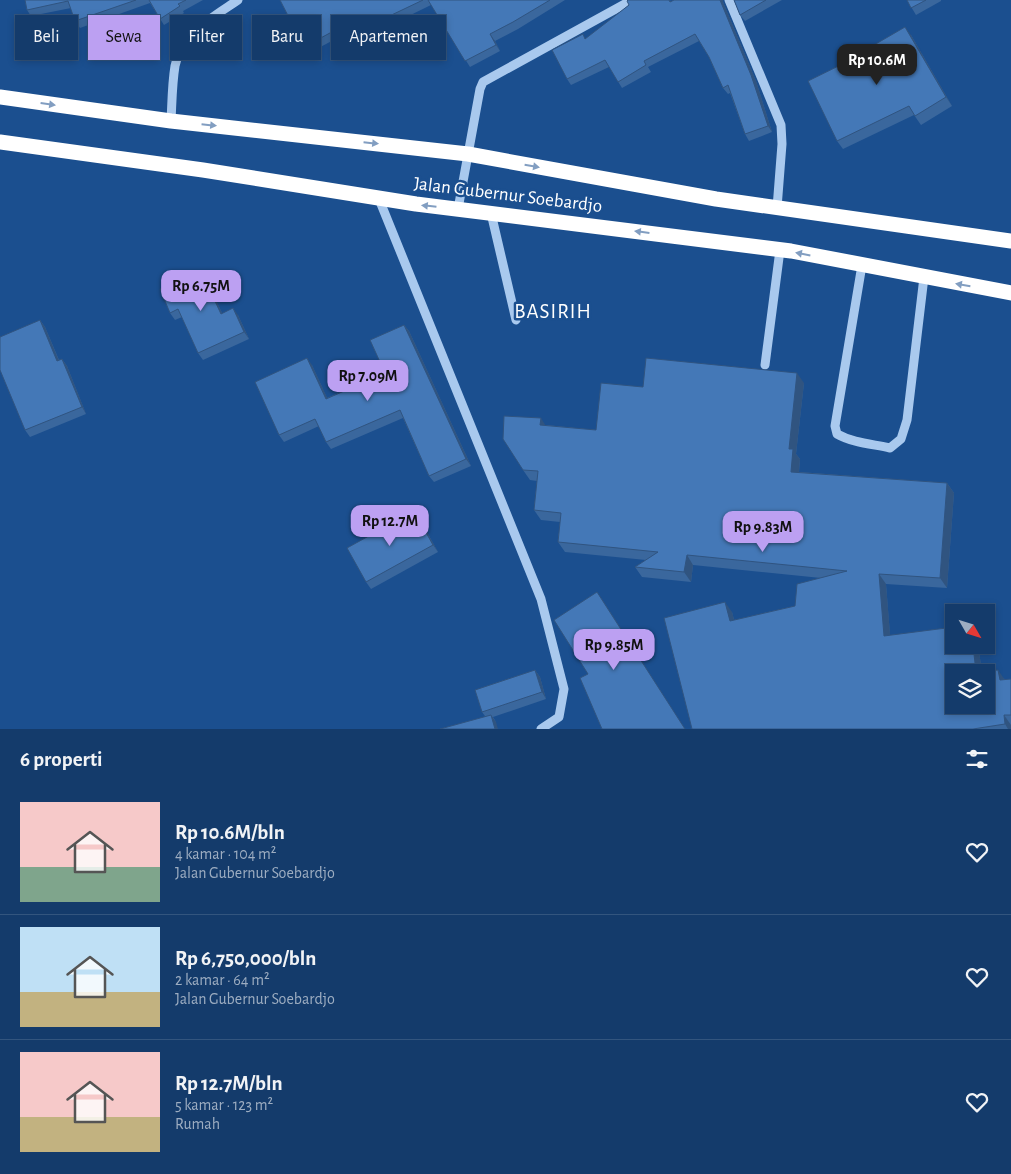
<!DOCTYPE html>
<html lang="id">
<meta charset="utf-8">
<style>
:root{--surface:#143b6b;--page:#1d4271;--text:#f1f3f6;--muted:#9dadc1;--line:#33557e;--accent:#bca0f2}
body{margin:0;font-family:"Alegreya Sans",sans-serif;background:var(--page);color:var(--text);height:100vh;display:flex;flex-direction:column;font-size:19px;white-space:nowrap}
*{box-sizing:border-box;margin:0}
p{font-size:16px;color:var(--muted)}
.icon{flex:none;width:28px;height:28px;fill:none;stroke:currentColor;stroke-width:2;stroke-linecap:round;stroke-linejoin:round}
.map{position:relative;height:729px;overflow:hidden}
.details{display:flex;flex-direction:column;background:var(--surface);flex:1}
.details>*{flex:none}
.top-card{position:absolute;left:15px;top:15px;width:500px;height:45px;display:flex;gap:10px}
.needle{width:32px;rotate:129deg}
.tools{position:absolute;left:945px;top:604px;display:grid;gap:10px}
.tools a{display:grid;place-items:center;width:50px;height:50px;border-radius:0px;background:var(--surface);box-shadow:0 2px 8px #0003,0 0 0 1px var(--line);font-size:25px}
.price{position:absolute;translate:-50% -42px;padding:0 11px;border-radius:10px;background:var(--accent);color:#111;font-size:16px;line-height:32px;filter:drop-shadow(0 1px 2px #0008)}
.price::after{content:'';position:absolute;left:50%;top:30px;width:15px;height:11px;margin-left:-8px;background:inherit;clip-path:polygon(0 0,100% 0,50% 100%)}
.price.active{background:#222;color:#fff}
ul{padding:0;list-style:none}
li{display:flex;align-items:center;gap:15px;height:125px;padding:0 20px}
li+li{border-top:1px solid var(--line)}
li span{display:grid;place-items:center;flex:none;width:140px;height:100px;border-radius:0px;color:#555}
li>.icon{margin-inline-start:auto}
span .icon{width:60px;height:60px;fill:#fffc;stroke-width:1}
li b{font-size:21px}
h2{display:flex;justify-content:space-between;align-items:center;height:60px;padding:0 20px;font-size:21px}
.pill{padding:0 18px;border-radius:0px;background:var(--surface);box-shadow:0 2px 8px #0003,0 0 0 1px var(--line);font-size:18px;line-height:45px}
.pill.active{background:var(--accent);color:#111}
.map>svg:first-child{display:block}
</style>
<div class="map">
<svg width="1011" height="729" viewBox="0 0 1011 729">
<rect width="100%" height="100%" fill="#1b4f8f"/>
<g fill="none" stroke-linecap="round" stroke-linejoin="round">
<g stroke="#a9c9ee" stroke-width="9">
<polyline points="729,0 781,125 782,144 777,208"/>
<path d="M171 121C172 103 172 84 175 66 181 34 213 17 238 0"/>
<polyline points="379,199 541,599 564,689 559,717 541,729"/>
<polyline points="458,209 480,89 483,82 632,0"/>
<polyline points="491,213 516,320"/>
<path d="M862 265 835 426 837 434C853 443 872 444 890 448L901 439 907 420 924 277"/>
<polyline points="765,365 780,250"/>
</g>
<g stroke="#fff" stroke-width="15">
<polyline points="0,97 171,121 468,154 716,199 1011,241"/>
<polyline points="0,142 203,170 416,204 791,251 1011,293"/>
</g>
</g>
<g fill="#3a679d">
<polygon points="25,0 203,0 183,11 184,13 164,25 150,3 80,28 75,21 71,8 31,16 27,10"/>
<polygon points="280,0 565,0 518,29 495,41 500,51 470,67 431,5 386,27 382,22 348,39 345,34 309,53 304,47"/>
<polygon points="670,0 671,2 674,0 723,0 723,2 756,81 772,132 749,141 745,134 730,93 728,94 723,88 709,57 699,41 648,67 651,72 622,88 609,67 571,85 567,79 586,39 629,5"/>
<polygon points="734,0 782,0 745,21 740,15"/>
<polygon points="907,0 941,0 941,1 916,15"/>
<polygon points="911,35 952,106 921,125 914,115 843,149 837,141"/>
<polygon points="205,278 222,313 238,315 249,339 203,360 198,353 182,317 175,320 170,313"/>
<polygon points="40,320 45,327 59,360 62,359 67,366 86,414 30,437 25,430"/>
<polygon points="404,325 409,331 471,466 434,482 429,476 403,418 331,449 326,442 319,426 284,442 279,435 312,365 327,398 385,373"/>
<polygon points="804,383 796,454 800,459 799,472 947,483 954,493 947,588 886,584 890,635 954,645 978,645 982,672 1005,679 1011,679 1011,729 692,729 732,612 734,620 795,606 821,578 693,565 691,582 642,577 635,567 646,560 565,552 558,542 560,522 541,520 534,510 537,481 530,480 523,470 546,425 596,430 643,387"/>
<polygon points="414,511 419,518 438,552 371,589 366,582"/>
<polygon points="535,670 540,677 546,699 493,717 496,722 485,716 482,712"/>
</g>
<g fill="#305480">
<polygon points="720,0 723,0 723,2 756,81 772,132 768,126"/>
<polygon points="905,27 911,35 952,106 946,97"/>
<polygon points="490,34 495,41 500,51 496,45"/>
<polygon points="201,271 205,278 226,321 221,314"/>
<polygon points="233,308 238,315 249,339 244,332"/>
<polygon points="40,320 45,327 62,368 57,361"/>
<polygon points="404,325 409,331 471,466 466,459"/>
<polygon points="307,358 312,365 331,406 326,399"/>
<polygon points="62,359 67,366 86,414 82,407"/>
<polygon points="797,373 804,383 796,454 800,459 798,482 791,472 789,449"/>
<polygon points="541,418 547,428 540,425"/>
<polygon points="947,483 954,493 947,588 940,578"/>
<polygon points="414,511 419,518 438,552 433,545"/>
<polygon points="687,555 693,565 691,582 684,572"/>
<polygon points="879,574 886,584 891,646 884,636"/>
<polygon points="597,592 604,602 685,729"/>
<polygon points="725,602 732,612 737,631 730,621"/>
<polygon points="973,645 978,645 982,672 976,672"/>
<polygon points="535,670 540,677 546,699 542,692"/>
<polygon points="998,670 1005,680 1000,680"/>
<polygon points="491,715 496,722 498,729 495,729"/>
<polygon points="1004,715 1011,725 1011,729 1008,729 1005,724"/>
</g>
<g fill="#4478b7" stroke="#305480" fill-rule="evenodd">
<polygon points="25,0 136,0 75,21 68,1 27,10"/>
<polygon points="149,0 186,0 178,4 180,6 160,19"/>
<polygon points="280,0 423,0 381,20 378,15 344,32 341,27 304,47"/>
<polygon points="428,0 550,0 513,22 490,34 496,45 465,61"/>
<polygon points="628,0 669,0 670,2 674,0 720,0 751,75 768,126 745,134 728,85 723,88 709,57 695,34 644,61 646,65 618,82 605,60 567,79 552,50 583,34 585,39 629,5 627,1"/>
<polygon points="734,0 766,0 740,15"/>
<polygon points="907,0 926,0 911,8"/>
<polygon points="905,27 946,97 915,116 909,106 837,141 808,81 875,48 874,45"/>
<polygon points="201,271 221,314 233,308 244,332 198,353 178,309 170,313 160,289"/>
<polygon points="40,320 57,361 62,359 82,407 25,430 0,370 0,337"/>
<polygon points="404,325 466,459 429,476 400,410 326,442 315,419 279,435 255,382 307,358 326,399 385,373 370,340"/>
<path d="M646 358 797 373 789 449H793L791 472 947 483 940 578 879 574 884 636 954 627V645H973L976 672 998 670 1000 680 1011 679V715H1004L1005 724 973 729H692L664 618 725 602 730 621 795 606 797 584 847 571 687 555 684 572 635 567 658 552 558 542 561 513 534 510 538 471 523 470 503 439 504 416 541 418 540 425 596 430 601 383 643 387ZM954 672H986V705H954Z"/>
<polygon points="414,511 433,545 366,582 347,548"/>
<polygon points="597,592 685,729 602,729 580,678 588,674 554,620"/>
<polygon points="535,670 542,692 482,712 475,690"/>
<polygon points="491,715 495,729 440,729"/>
</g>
<defs><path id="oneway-solid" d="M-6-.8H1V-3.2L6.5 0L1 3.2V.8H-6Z" transform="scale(1.25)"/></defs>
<g fill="#829ec1">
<use href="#oneway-solid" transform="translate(48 104) rotate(8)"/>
<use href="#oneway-solid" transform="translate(209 125) rotate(6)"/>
<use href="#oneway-solid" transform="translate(371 143) rotate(6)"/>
<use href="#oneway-solid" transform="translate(532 166) rotate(10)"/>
<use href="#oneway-solid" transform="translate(429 206) rotate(-174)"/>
<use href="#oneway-solid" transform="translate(642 232) rotate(-173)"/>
<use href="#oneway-solid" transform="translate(803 254) rotate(-169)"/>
<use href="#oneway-solid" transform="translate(963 285) rotate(-170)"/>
</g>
<g text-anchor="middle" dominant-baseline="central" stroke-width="5" stroke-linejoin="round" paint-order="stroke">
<g font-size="19" fill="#fff" stroke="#1b4f8f">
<text transform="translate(508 195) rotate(7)">Jalan Gubernur Soebardjo</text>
</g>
<g font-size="21" letter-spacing="1" fill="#fff" stroke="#1b4f8f">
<text x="553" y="311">BASIRIH</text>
</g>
</g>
</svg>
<div class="tools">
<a><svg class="needle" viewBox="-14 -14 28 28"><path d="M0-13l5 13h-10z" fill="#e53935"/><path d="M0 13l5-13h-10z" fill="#9dadc1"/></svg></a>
<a><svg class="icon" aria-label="layers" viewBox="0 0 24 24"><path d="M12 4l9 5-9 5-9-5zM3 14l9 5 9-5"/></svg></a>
</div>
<b class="price active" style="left:877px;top:86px">Rp 10.6M</b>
<b class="price" style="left:201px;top:312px">Rp 6.75M</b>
<b class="price" style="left:368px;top:402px">Rp 7.09M</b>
<b class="price" style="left:390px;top:547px">Rp 12.7M</b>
<b class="price" style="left:763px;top:553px">Rp 9.83M</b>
<b class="price" style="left:614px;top:671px">Rp 9.85M</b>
<div class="top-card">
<a class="pill">Beli</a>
<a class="pill active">Sewa</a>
<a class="pill">Filter</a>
<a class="pill">Baru</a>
<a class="pill">Apartemen</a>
</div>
</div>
<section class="details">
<h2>6 properti<svg class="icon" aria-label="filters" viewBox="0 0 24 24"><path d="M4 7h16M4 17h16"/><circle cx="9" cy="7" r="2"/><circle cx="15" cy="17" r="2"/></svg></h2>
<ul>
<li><span style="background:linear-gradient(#f6c9c9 65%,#7fa58c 0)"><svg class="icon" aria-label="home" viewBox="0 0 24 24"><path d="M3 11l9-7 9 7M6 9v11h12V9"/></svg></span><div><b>Rp 10.6M/bln</b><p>4 kamar · 104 m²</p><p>Jalan Gubernur Soebardjo</p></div><svg class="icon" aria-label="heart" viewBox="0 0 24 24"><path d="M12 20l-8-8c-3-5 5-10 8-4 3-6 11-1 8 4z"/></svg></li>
<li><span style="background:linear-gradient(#bfe0f5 65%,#c2b280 0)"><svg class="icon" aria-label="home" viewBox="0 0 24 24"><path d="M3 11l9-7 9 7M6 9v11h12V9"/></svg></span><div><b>Rp 6,750,000/bln</b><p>2 kamar · 64 m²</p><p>Jalan Gubernur Soebardjo</p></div><svg class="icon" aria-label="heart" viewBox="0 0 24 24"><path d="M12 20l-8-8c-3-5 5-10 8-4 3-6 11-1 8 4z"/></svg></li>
<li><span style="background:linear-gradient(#f6c9c9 65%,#c2b280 0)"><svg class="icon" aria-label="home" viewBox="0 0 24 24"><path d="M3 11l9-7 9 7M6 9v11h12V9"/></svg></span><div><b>Rp 12.7M/bln</b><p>5 kamar · 123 m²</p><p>Rumah</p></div><svg class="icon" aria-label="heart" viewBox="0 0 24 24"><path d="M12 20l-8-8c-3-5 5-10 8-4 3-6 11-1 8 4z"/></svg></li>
</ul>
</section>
